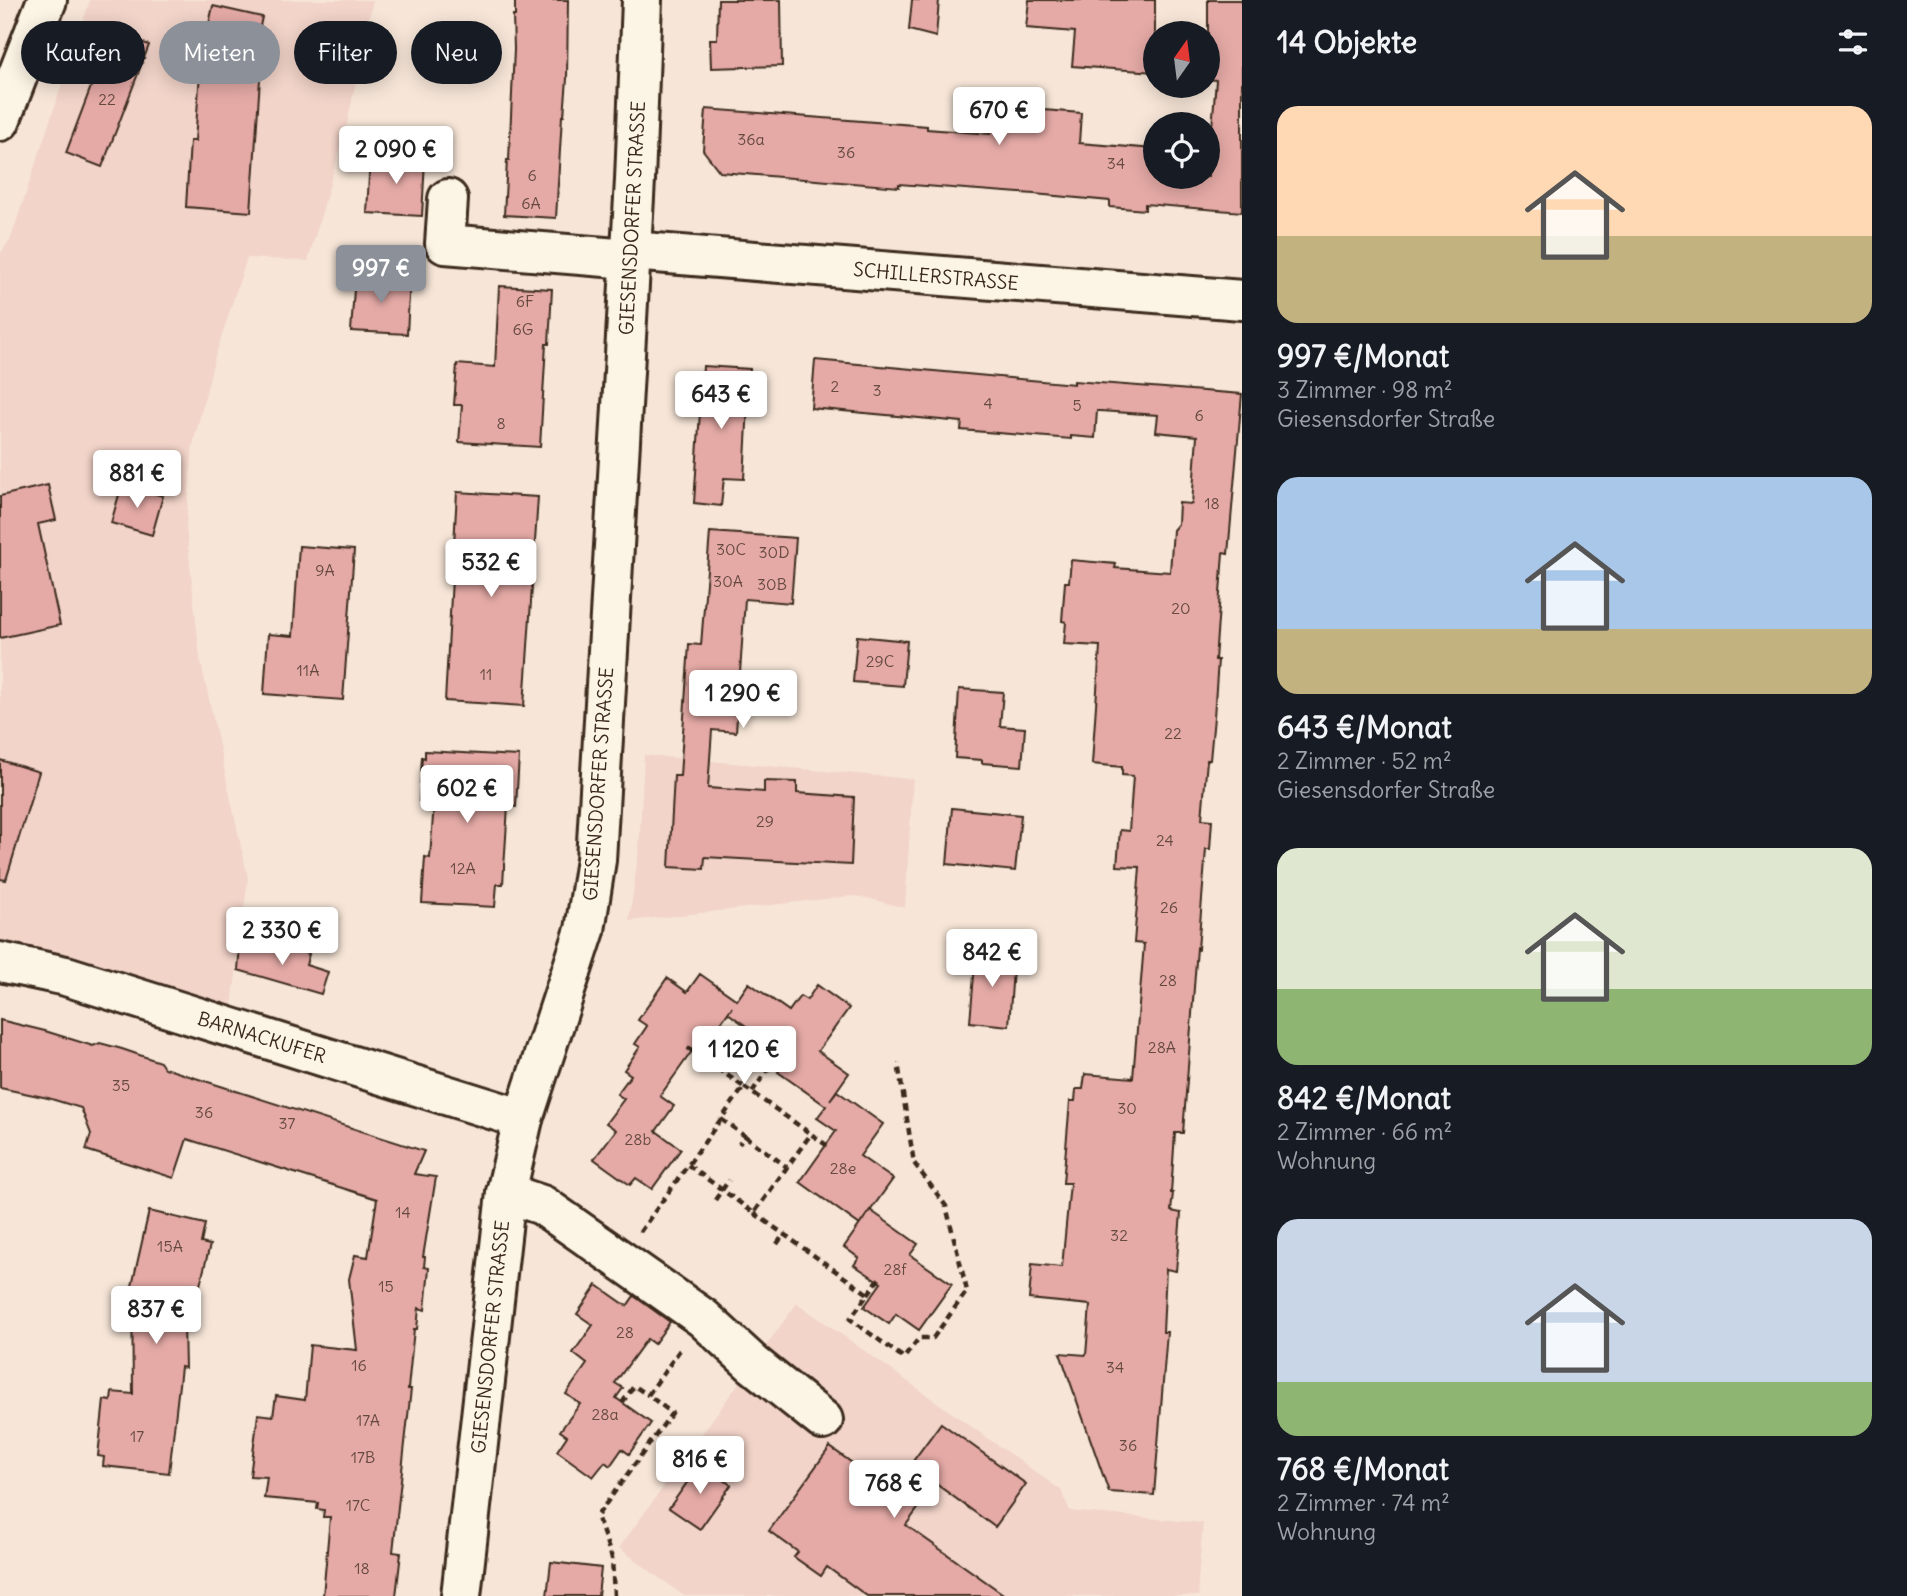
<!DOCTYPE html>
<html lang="de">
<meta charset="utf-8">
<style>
:root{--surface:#171b24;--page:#242831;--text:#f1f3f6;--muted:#9ea1a6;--accent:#8c9099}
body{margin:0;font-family:Delius,sans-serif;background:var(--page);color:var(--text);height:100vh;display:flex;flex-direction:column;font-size:26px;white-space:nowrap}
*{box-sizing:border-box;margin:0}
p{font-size:23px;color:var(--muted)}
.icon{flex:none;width:38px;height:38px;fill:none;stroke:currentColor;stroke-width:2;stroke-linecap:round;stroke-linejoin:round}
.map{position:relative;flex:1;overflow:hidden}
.side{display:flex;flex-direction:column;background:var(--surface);width:665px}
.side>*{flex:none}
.top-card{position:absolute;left:21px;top:21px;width:665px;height:63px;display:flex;gap:14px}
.needle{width:46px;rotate:14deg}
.tools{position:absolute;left:1143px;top:21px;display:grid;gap:14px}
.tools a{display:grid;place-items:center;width:77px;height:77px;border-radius:50%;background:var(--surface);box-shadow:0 4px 18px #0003;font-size:35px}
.price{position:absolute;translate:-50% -60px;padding:0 16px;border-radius:7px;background:#fff;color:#222;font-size:23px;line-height:46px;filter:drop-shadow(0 2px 4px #0008)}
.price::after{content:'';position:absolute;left:50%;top:42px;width:21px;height:16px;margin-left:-10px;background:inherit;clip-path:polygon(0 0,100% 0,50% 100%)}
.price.active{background:var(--accent);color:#fff}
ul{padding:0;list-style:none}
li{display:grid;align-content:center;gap:14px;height:371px;padding:0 35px}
li span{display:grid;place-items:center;height:217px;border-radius:21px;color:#555}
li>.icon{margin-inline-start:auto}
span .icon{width:126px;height:126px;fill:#fffc;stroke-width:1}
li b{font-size:30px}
h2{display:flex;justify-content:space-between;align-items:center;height:84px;padding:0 35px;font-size:30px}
.tag{padding:0 24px;border-radius:32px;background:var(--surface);box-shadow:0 4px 18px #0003;font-size:24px;line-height:63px}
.tag.active{background:var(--accent);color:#fff}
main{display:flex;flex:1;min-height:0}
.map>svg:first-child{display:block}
</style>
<main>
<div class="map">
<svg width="1242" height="1596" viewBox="0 0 1242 1596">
<rect width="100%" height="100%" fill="#f7e6d8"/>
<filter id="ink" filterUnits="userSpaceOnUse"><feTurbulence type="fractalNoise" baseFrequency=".0143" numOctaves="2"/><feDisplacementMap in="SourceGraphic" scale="14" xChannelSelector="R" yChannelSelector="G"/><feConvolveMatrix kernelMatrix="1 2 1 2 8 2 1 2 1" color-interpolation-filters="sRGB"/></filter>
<g filter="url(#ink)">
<g fill="#f2d4c9">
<polygon points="90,0 373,0 347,124 308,261 247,258 214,360 193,445 186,526 200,658 248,878 231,1014 0,945 0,254 11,238"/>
<polygon points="644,755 913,779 905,908 867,898 852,896 629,921 639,849"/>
<polygon points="797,1303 1061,1490 1070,1511 1203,1523 1198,1582 1199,1596 684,1596 619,1548"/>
</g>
<g fill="#e5aaa6" stroke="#3b2a1e" stroke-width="2">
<polygon points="515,0 568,0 567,79 564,116 562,116 556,218 504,215 507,160 509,160 514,49 513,16 515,16"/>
<polygon points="718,0 781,0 782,66 711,68 710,39 717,39"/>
<polygon points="912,0 939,0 936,37 909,30"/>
<polygon points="1029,0 1155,0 1155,72 1072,66 1075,32 1026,28"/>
<polygon points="1208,0 1242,0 1242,212 1145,204 1145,210 1110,207 1110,201 1034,194 899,184 899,187 720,172 703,150 706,109 927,126 927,129 990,134 993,106 1081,113 1079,143 1155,149 1155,177 1208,177 1208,161 1209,162 1216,80 1208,79"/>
<polygon points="213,6 262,17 252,63 261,64 251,212 186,207 190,141 195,141 201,59"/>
<polygon points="112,31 149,45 102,167 66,153"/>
<polygon points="370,156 425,160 422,216 367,213"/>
<polygon points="355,275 410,278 407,334 351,331"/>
<polygon points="499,286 552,289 549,344 546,344 540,447 459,442 462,405 454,405 457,364 495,367"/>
<polygon points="815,360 1074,384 1074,381 1242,394 1228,554 1223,553 1215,660 1218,660 1214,717 1210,760 1207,760 1202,819 1212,820 1210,849 1206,849 1198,949 1197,948 1183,1133 1175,1133 1171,1193 1173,1193 1171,1211 1181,1213 1176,1271 1166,1269 1163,1332 1167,1332 1154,1495 1109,1492 1060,1353 1086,1355 1090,1305 1029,1299 1032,1264 1062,1267 1070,1183 1063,1183 1070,1101 1075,1101 1076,1089 1083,1089 1085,1074 1133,1078 1144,944 1134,943 1140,867 1117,866 1120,830 1129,831 1133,776 1122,775 1122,767 1092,764 1100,646 1064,644 1066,622 1062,621 1065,582 1069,582 1071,560 1116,564 1115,568 1170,572 1173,530 1178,524 1179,503 1192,504 1197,436 1156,432 1158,415 1100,411 1097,411 1095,438 1071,436 1071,439 961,430 962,422 811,408"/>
<polygon points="703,366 750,369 744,479 724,478 721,506 694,503"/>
<polygon points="122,484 163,496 152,535 111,523"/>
<polygon points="48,485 56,520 38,524 60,625 0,638 0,496"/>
<polygon points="457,492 538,497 524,706 445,701"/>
<polygon points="710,532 796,538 791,603 745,599 736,732 712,730 708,788 764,792 764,781 797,782 797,793 854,797 851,865 705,857 704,869 669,867 674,776 680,776 689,644 701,645"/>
<polygon points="299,546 354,550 343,700 264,694 268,634 293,636"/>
<polygon points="857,636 907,641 903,686 853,682"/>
<polygon points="959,689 1003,692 1000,726 1025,728 1022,766 982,763 982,760 955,758"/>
<polygon points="425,751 519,756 516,807 508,806 503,884 497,884 495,907 422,903 425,857 430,858 434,802 419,801 422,757 425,758"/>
<polygon points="0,760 39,772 6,880 0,879"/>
<polygon points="952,808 1021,815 1015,871 947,864"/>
<polygon points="267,941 309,954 306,965 328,972 321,994 238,970 240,944 264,951"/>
<polygon points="976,952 1014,955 1009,1026 970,1022"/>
<polygon points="700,974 737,1000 749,983 789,1011 800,996 807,1000 817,985 849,1008 818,1051 849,1073 830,1100 837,1091 883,1124 860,1156 893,1179 860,1225 800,1182 836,1131 817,1118 826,1106 778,1072 789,1057 728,1013 732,1007 701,1051 695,1047 660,1096 674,1106 656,1131 681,1149 652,1189 636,1178 630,1185 594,1159 616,1130 606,1123 624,1099 617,1094 631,1075 624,1070 640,1047 635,1044 647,1026 638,1020 667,978 687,992"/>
<polygon points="0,1020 45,1031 93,1046 100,1043 122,1049 160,1062 164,1068 424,1151 414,1174 436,1177 423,1257 425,1257 424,1267 429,1268 425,1310 419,1308 417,1329 414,1329 408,1389 411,1389 393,1552 401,1553 396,1596 323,1596 330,1517 323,1517 324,1510 317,1509 318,1503 264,1498 267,1477 250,1476 258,1414 273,1416 276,1396 305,1400 310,1345 357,1350 349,1279 355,1255 368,1257 377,1199 187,1139 174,1178 86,1150 91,1134 81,1108 48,1098 0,1088"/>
<polygon points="870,1210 918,1244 910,1255 952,1284 919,1330 896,1314 889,1324 864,1307 881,1283 854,1265 859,1258 844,1247"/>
<polygon points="149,1211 205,1224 201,1243 210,1245 190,1325 184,1324 185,1368 181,1367 169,1473 103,1466 104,1457 98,1456 104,1400 111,1401 112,1392 133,1394 132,1286"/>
<polygon points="597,1285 627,1306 634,1296 670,1322 654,1344 647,1339 615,1383 623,1388 616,1398 651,1423 629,1454 622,1449 610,1466 605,1462 593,1477 557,1451 567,1436 560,1431 580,1404 566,1394 587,1364 573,1353 593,1325 577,1314"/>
<polygon points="941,1423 1026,1484 995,1527 936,1484 906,1525 1006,1596 867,1596 827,1567 821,1576 794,1557 798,1552 769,1531 830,1447 891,1491"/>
<polygon points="701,1463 731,1485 700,1529 669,1508"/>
<polygon points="551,1562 601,1568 598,1596 547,1596"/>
</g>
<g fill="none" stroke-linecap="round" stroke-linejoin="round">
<defs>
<g id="minor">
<polyline points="0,121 47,0"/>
<polyline points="448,199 445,244 630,259"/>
<polyline points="631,251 1242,300"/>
<polyline points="0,962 66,976 523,1119"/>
<polyline points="506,1193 542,1205 703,1318 753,1364 823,1420"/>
<polyline points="461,1596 506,1193 523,1119 585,930 596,860 635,180 642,0"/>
</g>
</defs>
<use href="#minor" stroke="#3b2a1e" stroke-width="44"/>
<g stroke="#3b2a1e" stroke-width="4.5" stroke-dasharray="7 5" stroke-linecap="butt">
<polyline points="744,1087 811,1134"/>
<polyline points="752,1092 783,1048"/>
<polyline points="721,1119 745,1136 739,1144"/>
<polyline points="745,1136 787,1167"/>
<polyline points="688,1165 754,1213 811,1134 829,1147"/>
<polyline points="715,1200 729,1180"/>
<polyline points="754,1213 868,1294 850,1319 904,1358 919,1338 933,1338 967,1291 946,1206 914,1163 898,1063"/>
<polyline points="640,1232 744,1087 687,1047"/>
<polyline points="777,1244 784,1234"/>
<polyline points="868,1294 881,1276"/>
<polyline points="622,1403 634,1386 648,1395"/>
<polyline points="614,1596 612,1558 597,1516 672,1413 648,1395 682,1347"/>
</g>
<use href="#minor" stroke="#fcf5e5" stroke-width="38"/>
</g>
</g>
<g text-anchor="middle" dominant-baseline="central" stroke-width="7" stroke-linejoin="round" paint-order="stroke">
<g font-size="16" fill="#664a40">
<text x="107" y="99">22</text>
<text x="751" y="139">36a</text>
<text x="846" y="152">36</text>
<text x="1116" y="163">34</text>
<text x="532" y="175">6</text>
<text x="531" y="203">6A</text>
<text x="525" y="301">6F</text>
<text x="523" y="329">6G</text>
<text x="835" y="386">2</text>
<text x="877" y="390">3</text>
<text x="988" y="403">4</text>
<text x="1077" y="405">5</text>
<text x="1199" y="415">6</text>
<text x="501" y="423">8</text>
<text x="1212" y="503">18</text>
<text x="731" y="549">30C</text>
<text x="774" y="552">30D</text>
<text x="325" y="570">9A</text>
<text x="728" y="581">30A</text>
<text x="772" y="584">30B</text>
<text x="1181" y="608">20</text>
<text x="880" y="661">29C</text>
<text x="308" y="670">11A</text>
<text x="486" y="674">11</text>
<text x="1173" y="733">22</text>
<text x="765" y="821">29</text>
<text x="1165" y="840">24</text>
<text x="463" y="868">12A</text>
<text x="1169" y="907">26</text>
<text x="1168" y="980">28</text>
<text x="1162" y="1047">28A</text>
<text x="121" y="1085">35</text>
<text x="1127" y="1108">30</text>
<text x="204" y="1112">36</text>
<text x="287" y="1123">37</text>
<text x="638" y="1139">28b</text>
<text x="843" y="1168">28e</text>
<text x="403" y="1212">14</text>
<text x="1119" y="1235">32</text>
<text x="170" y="1246">15A</text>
<text x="895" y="1269">28f</text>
<text x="386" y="1286">15</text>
<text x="625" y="1332">28</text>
<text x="359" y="1365">16</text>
<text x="1115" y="1367">34</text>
<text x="605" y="1414">28a</text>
<text x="368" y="1420">17A</text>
<text x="137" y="1436">17</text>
<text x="1128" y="1445">36</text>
<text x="363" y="1457">17B</text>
<text x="358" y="1505">17C</text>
<text x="362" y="1568">18</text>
</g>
<g font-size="19" fill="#3b2a1e" stroke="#fcf5e5">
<text transform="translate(632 218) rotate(-87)">GIESENSDORFER STRASSE</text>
<text transform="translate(936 276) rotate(5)">SCHILLERSTRASSE</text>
<text transform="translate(598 784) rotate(-86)">GIESENSDORFER STRASSE</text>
<text transform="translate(262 1037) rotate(17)">BARNACKUFER</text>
<text transform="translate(490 1337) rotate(-84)">GIESENSDORFER STRASSE</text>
</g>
</g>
</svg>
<div class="tools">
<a><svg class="needle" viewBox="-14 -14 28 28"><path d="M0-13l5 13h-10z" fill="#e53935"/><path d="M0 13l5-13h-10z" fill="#9ea1a6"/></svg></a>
<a><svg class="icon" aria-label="locate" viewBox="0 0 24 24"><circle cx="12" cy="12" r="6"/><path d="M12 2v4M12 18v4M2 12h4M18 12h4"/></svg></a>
</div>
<b class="price" style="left:999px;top:147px">670 €</b>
<b class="price" style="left:396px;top:186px">2 090 €</b>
<b class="price active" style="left:381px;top:305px">997 €</b>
<b class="price" style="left:721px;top:431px">643 €</b>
<b class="price" style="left:137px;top:510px">881 €</b>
<b class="price" style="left:491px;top:599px">532 €</b>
<b class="price" style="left:743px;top:730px">1 290 €</b>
<b class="price" style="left:467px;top:825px">602 €</b>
<b class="price" style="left:282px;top:967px">2 330 €</b>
<b class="price" style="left:992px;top:989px">842 €</b>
<b class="price" style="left:744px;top:1086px">1 120 €</b>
<b class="price" style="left:156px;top:1346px">837 €</b>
<b class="price" style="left:700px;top:1496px">816 €</b>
<b class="price" style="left:894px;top:1520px">768 €</b>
<div class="top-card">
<a class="tag">Kaufen</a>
<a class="tag active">Mieten</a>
<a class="tag">Filter</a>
<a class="tag">Neu</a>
</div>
</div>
<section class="side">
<h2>14 Objekte<svg class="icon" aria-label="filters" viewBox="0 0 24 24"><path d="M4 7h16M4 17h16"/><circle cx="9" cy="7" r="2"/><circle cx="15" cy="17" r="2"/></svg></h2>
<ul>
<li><span style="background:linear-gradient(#ffd9b3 60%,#c2b280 0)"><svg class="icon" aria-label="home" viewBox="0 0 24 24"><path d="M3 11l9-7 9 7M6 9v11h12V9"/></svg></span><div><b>997 €/Monat</b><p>3 Zimmer · 98 m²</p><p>Giesensdorfer Straße</p></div></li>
<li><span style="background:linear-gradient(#a9c7e8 70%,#c2b280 0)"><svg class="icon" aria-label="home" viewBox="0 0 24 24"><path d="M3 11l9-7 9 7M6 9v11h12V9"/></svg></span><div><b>643 €/Monat</b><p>2 Zimmer · 52 m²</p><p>Giesensdorfer Straße</p></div></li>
<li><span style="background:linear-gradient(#dfe7d0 65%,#8fb573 0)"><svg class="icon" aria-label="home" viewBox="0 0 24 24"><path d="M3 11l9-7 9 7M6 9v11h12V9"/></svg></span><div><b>842 €/Monat</b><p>2 Zimmer · 66 m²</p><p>Wohnung</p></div></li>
<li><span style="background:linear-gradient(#c9d6e8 75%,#8fb573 0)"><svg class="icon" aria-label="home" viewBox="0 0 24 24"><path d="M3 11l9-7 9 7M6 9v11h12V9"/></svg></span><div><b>768 €/Monat</b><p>2 Zimmer · 74 m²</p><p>Wohnung</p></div></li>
</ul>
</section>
</main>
